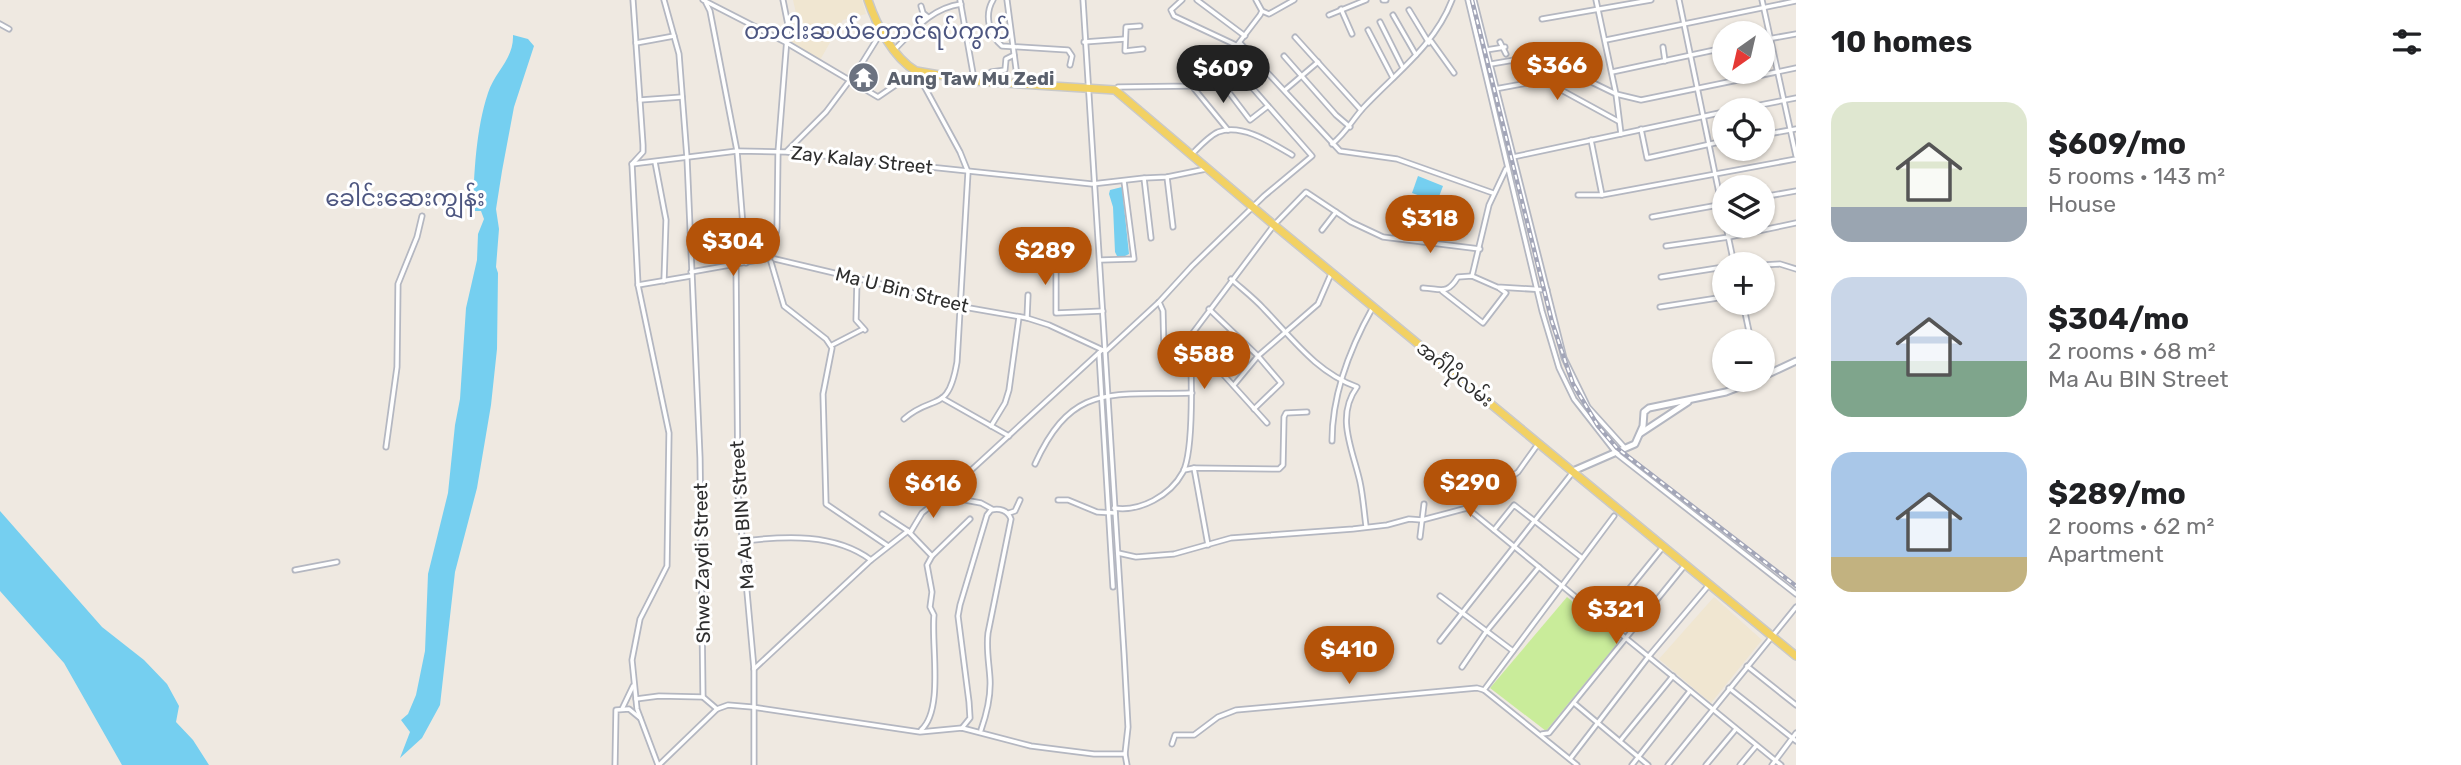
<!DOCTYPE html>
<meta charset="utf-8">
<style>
:root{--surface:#fff;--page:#f6f6f6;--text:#202124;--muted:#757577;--accent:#b45309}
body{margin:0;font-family:Rubik,"Noto Sans Myanmar",sans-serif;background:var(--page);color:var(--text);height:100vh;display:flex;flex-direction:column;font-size:26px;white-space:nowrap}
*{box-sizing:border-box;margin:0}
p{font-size:23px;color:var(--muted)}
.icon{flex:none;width:38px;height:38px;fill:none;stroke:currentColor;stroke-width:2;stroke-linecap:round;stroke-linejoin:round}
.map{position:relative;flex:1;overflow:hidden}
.sheet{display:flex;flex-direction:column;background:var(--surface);width:665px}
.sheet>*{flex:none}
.needle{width:46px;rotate:214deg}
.buttons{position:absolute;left:1712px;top:21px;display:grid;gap:14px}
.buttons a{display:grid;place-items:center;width:63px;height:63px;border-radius:50%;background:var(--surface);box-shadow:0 2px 5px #0004;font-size:35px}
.price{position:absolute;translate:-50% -60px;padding:0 16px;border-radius:24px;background:var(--accent);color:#fff;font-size:23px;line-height:46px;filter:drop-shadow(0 2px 4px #0008)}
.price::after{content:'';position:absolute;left:50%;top:42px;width:21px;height:16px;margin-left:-10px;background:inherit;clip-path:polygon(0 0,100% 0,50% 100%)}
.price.selected{background:#222;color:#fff}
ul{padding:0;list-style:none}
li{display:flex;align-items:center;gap:21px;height:175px;padding:0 35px}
li span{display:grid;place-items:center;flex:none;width:196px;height:140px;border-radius:21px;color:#555}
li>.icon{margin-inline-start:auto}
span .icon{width:84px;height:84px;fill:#fffc;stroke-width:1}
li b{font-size:30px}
h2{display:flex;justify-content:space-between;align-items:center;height:84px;padding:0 35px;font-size:30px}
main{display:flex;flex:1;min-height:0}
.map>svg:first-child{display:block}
</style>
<main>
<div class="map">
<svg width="1796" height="765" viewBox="0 0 1796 765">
<rect width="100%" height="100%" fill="#efe9e1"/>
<g fill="#f0e6d1">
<polygon points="793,0 862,0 866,14 843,20 820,60 790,41 796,13"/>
<polygon points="1714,597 1762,640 1711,703 1659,659"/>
</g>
<polygon fill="#c9ec9a" points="1567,597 1620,640 1546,731 1490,688"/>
<g fill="#75cff0">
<path d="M513 35 528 39 534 46 514 107 502 171 496 209 499 229 496 267 498 273 497 349 491 405 477 488 455 572 440 705 422 738 400 758 410 732 401 720 408 714 416 695 425 651 428 574 448 493 455 425 460 399 466 308 477 260 478 234 484 219 481 211H473C474 173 476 129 488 93 495 71 514 59 513 35Z"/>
<polygon points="1418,176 1443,186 1437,202 1412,193"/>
<polygon points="1122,187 1129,254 1123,257 1117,256 1115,252 1113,207 1109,194 1110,190"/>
<polygon points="0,511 102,627 144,660 167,684 179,706 176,722 193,740 209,765 122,765 64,663 0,591"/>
</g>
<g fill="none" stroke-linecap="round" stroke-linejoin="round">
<defs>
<g id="street">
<polyline points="633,0 643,145 643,152 632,164 638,285 669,433 667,566 640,619 632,660 637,709 658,765"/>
<polyline points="664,0 679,54 687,158 700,458 703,697 717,709 728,705 752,707 920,732 962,728 1031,746 1094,754 1125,754"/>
<path d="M703 0 785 42 878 97 916 71 960 152 968 172 957 362C948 415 933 393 904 419"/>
<polyline points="960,0 974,79"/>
<path d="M993 0C984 15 989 35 1002 46L1068 50 1072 56 1070 65"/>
<polyline points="1007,0 1018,84"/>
<polyline points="1083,0 1124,653 1128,727 1125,754 1127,765"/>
<polyline points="1182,0 1171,10 1174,16 1238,46"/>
<polyline points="1197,0 1245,36"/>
<polyline points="1383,0 1386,0"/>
<polyline points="1468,0 1542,311 1559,368 1574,399 1617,454 1796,594"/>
<polyline points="1474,0 1564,358 1588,407 1625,448"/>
<polyline points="1596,0 1616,94 1621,134"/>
<polyline points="1679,0 1724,217"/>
<polyline points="1762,0 1796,156"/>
<polyline points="706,3 710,11 737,151 746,263"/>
<polyline points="921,6 923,13 928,17"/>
<polyline points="1341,9 1352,34"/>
<polyline points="1409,10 1429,43"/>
<polyline points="1262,11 1269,14 1294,0"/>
<polyline points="1329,15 1366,0"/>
<polyline points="1393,15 1416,55"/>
<polyline points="1542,19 1651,0"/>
<polyline points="1380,22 1403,68"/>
<polyline points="0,24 9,29"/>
<polyline points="1140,26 1126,27 1125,51 1143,49"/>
<polyline points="1368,30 1393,78"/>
<polyline points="1295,37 1361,110"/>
<polyline points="1606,40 1796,1"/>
<polyline points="1762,40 1796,34"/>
<polyline points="1431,41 1454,73"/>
<polyline points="1084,42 1125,39"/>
<polyline points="1500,42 1506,54"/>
<polyline points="636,43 674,36"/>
<polyline points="1240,43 1340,151 1397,159 1493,193"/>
<polyline points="1663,47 1665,61"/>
<path d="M895 49C915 29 932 8 961 4"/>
<polyline points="1486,50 1505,47"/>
<polyline points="1284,56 1336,115 1350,127"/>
<polyline points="1491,64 1538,56 1616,94 1641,100 1796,68"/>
<polyline points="1612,72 1724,48"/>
<polyline points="1215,74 1250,120 1268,106"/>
<polyline points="986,80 991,72 1005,70 1006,59 1014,55"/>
<polyline points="1192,86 1228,130"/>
<polyline points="1495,89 1543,80 1618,121"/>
<polyline points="1115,90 1118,87 1192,86 1215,74 1260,15 1262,11 1256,0"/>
<polyline points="1285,90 1318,62"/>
<polyline points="640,100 682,97"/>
<polyline points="1735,110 1796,98"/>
<polyline points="1641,129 1647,158 1724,141"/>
<polyline points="1762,135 1796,129"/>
<polyline points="1591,140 1602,195"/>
<path d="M1332 144C1346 133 1352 120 1364 107 1396 73 1435 45 1452 0"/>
<polyline points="787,151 826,112 859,68 882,31"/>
<path d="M1192 154C1199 147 1209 136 1218 132 1242 123 1272 143 1292 155"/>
<polyline points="1513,157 1724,112"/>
<polyline points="655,162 666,220 664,281"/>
<polyline points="632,164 737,151 786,152 1092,184 1144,178 1151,238"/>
<polyline points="1167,177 1173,227"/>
<polyline points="1145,178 1167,177 1206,169"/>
<polyline points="1578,195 1602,195 1796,159"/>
<polyline points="1762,197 1796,191"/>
<polyline points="1652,217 1724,204"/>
<polyline points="1726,226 1734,264"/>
<polyline points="1322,230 1336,212"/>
<polyline points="1011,244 1029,248 1035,259 1056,261 1056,313 1103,311"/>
<polyline points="1666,246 1729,237 1796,223"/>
<polyline points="772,256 777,228 778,152 788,25 783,0"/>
<polyline points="775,259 889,286 958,306 1027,318 1049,325 1105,351"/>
<polyline points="1101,260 1134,259 1124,181"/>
<polyline points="771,262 784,306 826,339 832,348 823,394 826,504 888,546"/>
<polyline points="736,265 738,493 754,669 754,765"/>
<polyline points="1762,265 1780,264 1796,269"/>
<polyline points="691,272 770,258"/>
<polyline points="1472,276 1489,205 1506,169"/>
<polyline points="1661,277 1724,267"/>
<polyline points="857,279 856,320 865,330"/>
<path d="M1231 279C1242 289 1254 298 1264 309 1293 339 1316 372 1357 387 1335 417 1353 450 1360 482 1363 496 1364 511 1366 526"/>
<polyline points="638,285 691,276"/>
<path d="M1423 288C1442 289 1447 295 1458 277L1472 276 1497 287 1547 290"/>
<polyline points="1442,291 1483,323 1506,293 1499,288"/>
<polyline points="1159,302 1163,311 1164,352 1177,363 1212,362 1267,423"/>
<polyline points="1743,303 1751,341"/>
<polyline points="1660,307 1724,297"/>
<polyline points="1209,309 1258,356 1281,383 1254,409"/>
<polyline points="1027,318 1028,295"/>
<polyline points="832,345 863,329"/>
<polyline points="1106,351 1159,302 1192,266 1264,196 1312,156 1228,60"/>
<polyline points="1099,353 1113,587"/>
<polyline points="1234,385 1258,356 1318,304 1331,274"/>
<polyline points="942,398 1009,436"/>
<polyline points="991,426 1005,403 1009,390 1019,317"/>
<path d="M1332 441C1332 395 1350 348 1373 307"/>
<polyline points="386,447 397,367 398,284 417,237 422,216"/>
<path d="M1035 464C1073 381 1112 396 1192 393"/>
<polyline points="1194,468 1208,545"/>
<polyline points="1184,470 1194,468 1279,469 1283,465 1284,417 1286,413 1307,412"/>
<polyline points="1058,500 1068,500 1097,512 1115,513"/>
<path d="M1114 508C1140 512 1170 496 1183 472 1194 450 1192 367 1189 341L1192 334 1274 225 1306 192 1351 222 1383 237 1480 249"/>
<polyline points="1467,508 1781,765"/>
<polyline points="992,509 981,503 943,496 1102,350"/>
<polyline points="1009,513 1015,511 1020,500"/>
<polyline points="882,514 908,531 932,556"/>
<polyline points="1494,530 1514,505 1582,558"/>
<polyline points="910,533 922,513 943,496"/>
<polyline points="1420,537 1424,504"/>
<path d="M743 541C785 536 835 533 871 560"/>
<polyline points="1118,553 1136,557 1174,554 1231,538 1353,529 1387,525 1409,519 1422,520 1467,508 1484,497 1518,472 1538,444"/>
<polyline points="295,570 337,562"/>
<polyline points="1440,596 1513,651"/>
<polyline points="1604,620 1663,547"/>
<polyline points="1440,641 1573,472"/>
<polyline points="1747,666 1796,705"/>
<polyline points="1462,667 1486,632 1539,567"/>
<polyline points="754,669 871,560 908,531"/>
<polyline points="1729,688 1796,741"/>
<polyline points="1484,690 1614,516"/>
<polyline points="636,699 659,696 703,697"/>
<polyline points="1574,703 1648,765"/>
<polyline points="622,709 633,686"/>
<path d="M962 728 970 718 969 702 958 616 960 605 987 515 991 510C999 508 1008 510 1011 519L988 633C986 649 989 662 990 679 991 697 987 713 981 730"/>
<path d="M921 730C944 710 931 645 934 615L930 607 932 592 927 565 932 556 970 519"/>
<polyline points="1542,734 1549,733 1685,565"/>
<polyline points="1620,741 1673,676"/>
<polyline points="1172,744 1175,735 1194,735 1218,717 1236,710 1477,688 1484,690 1577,765"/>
<polyline points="1570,759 1649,656 1708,586"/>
<polyline points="615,765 616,710 629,709 640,718"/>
<polyline points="659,765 717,709"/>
<polyline points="1632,765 1690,691"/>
<polyline points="1668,765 1796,607"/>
<polyline points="1706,765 1736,729"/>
<polyline points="1740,765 1756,746"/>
<polyline points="1772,765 1796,733"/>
</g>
<g id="secondary">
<polyline points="1762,377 1796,361"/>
<polyline points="1641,433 1688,402"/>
<polyline points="1573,471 1635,444 1643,426 1644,412 1649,408 1726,392 1757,380"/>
</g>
<path id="primary" d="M868 0C876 24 893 58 916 71L974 81 1115 90 1274 225 1796 656"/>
</defs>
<use href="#street" stroke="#b4b7c1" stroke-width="7"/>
<use href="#secondary" stroke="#b4b7c1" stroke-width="9"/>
<use href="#primary" stroke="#c9c9c9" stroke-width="10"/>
<use href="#street" stroke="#fff" stroke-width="3.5"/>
<use href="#secondary" stroke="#fff" stroke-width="5"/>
<use href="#primary" stroke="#f2d163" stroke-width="7"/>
<defs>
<polyline id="rail" points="1472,0 1552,322 1573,384 1598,426 1617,448 1796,586"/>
</defs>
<use href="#rail" stroke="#a3a6b8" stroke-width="4.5"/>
<use href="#rail" stroke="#fff" stroke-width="2" stroke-dasharray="5" stroke-linecap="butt"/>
</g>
<defs>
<symbol id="temple-disc" viewBox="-11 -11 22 22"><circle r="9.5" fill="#6b7280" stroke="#fff"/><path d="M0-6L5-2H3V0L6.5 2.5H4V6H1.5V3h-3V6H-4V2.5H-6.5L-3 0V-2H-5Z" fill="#fff"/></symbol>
</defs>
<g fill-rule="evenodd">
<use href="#temple-disc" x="846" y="60" width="35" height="35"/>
</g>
<g text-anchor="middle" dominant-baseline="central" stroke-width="6" stroke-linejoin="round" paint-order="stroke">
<g font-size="19" font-weight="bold" fill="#5b616d" stroke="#fff" text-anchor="start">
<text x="887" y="78">Aung Taw Mu Zedi</text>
</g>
<g font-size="19" fill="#2e2e2e" stroke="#fff">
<text transform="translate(862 160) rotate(6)">Zay Kalay Street</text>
<text transform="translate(902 290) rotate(14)">Ma U Bin Street</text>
<text transform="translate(1455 374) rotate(39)">အင်္ဂါပိုလမ်း</text>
<text transform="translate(742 515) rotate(-94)">Ma Au BIN Street</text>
<text transform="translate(702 563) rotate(-91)">Shwe Zaydi Street</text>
</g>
<g font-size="23" fill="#4d5680" stroke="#fff">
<text x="877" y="31">တာငါးဆယ်တောင်ရပ်ကွက်</text>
<text x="405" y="198">ခေါင်းဆေးကျွန်း</text>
</g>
</g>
</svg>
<div class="buttons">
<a><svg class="needle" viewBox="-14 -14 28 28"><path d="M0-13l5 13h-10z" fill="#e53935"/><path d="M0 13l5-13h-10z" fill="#757577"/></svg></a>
<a><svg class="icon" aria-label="locate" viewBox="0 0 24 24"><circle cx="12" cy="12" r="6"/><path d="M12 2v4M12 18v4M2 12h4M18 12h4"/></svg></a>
<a><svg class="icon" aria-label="layers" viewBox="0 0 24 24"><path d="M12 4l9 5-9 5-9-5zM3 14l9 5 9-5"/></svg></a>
<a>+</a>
<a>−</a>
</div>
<b class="price" style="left:1557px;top:102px">$366</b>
<b class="price selected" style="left:1223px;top:105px">$609</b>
<b class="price" style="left:1430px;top:255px">$318</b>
<b class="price" style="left:733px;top:278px">$304</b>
<b class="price" style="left:1045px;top:287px">$289</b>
<b class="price" style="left:1204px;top:391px">$588</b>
<b class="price" style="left:1470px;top:519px">$290</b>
<b class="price" style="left:933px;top:520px">$616</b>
<b class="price" style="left:1616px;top:646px">$321</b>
<b class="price" style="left:1349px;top:686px">$410</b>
</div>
<section class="sheet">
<h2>10 homes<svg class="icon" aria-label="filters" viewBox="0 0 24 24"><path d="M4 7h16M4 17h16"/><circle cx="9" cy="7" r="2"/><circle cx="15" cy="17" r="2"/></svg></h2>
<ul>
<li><span style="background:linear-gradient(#dfe7d0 75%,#9aa5b1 0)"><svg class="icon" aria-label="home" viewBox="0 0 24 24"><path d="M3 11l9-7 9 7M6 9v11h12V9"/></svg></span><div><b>$609/mo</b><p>5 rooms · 143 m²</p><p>House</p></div></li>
<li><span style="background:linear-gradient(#c9d6e8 60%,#7fa58c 0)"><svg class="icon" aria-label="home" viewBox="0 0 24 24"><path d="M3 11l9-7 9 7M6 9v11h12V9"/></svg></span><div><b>$304/mo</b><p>2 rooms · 68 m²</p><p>Ma Au BIN Street</p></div></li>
<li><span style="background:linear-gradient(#a9c7e8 75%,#c2b280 0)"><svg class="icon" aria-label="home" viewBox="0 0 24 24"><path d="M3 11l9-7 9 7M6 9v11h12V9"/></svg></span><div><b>$289/mo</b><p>2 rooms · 62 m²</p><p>Apartment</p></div></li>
</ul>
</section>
</main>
